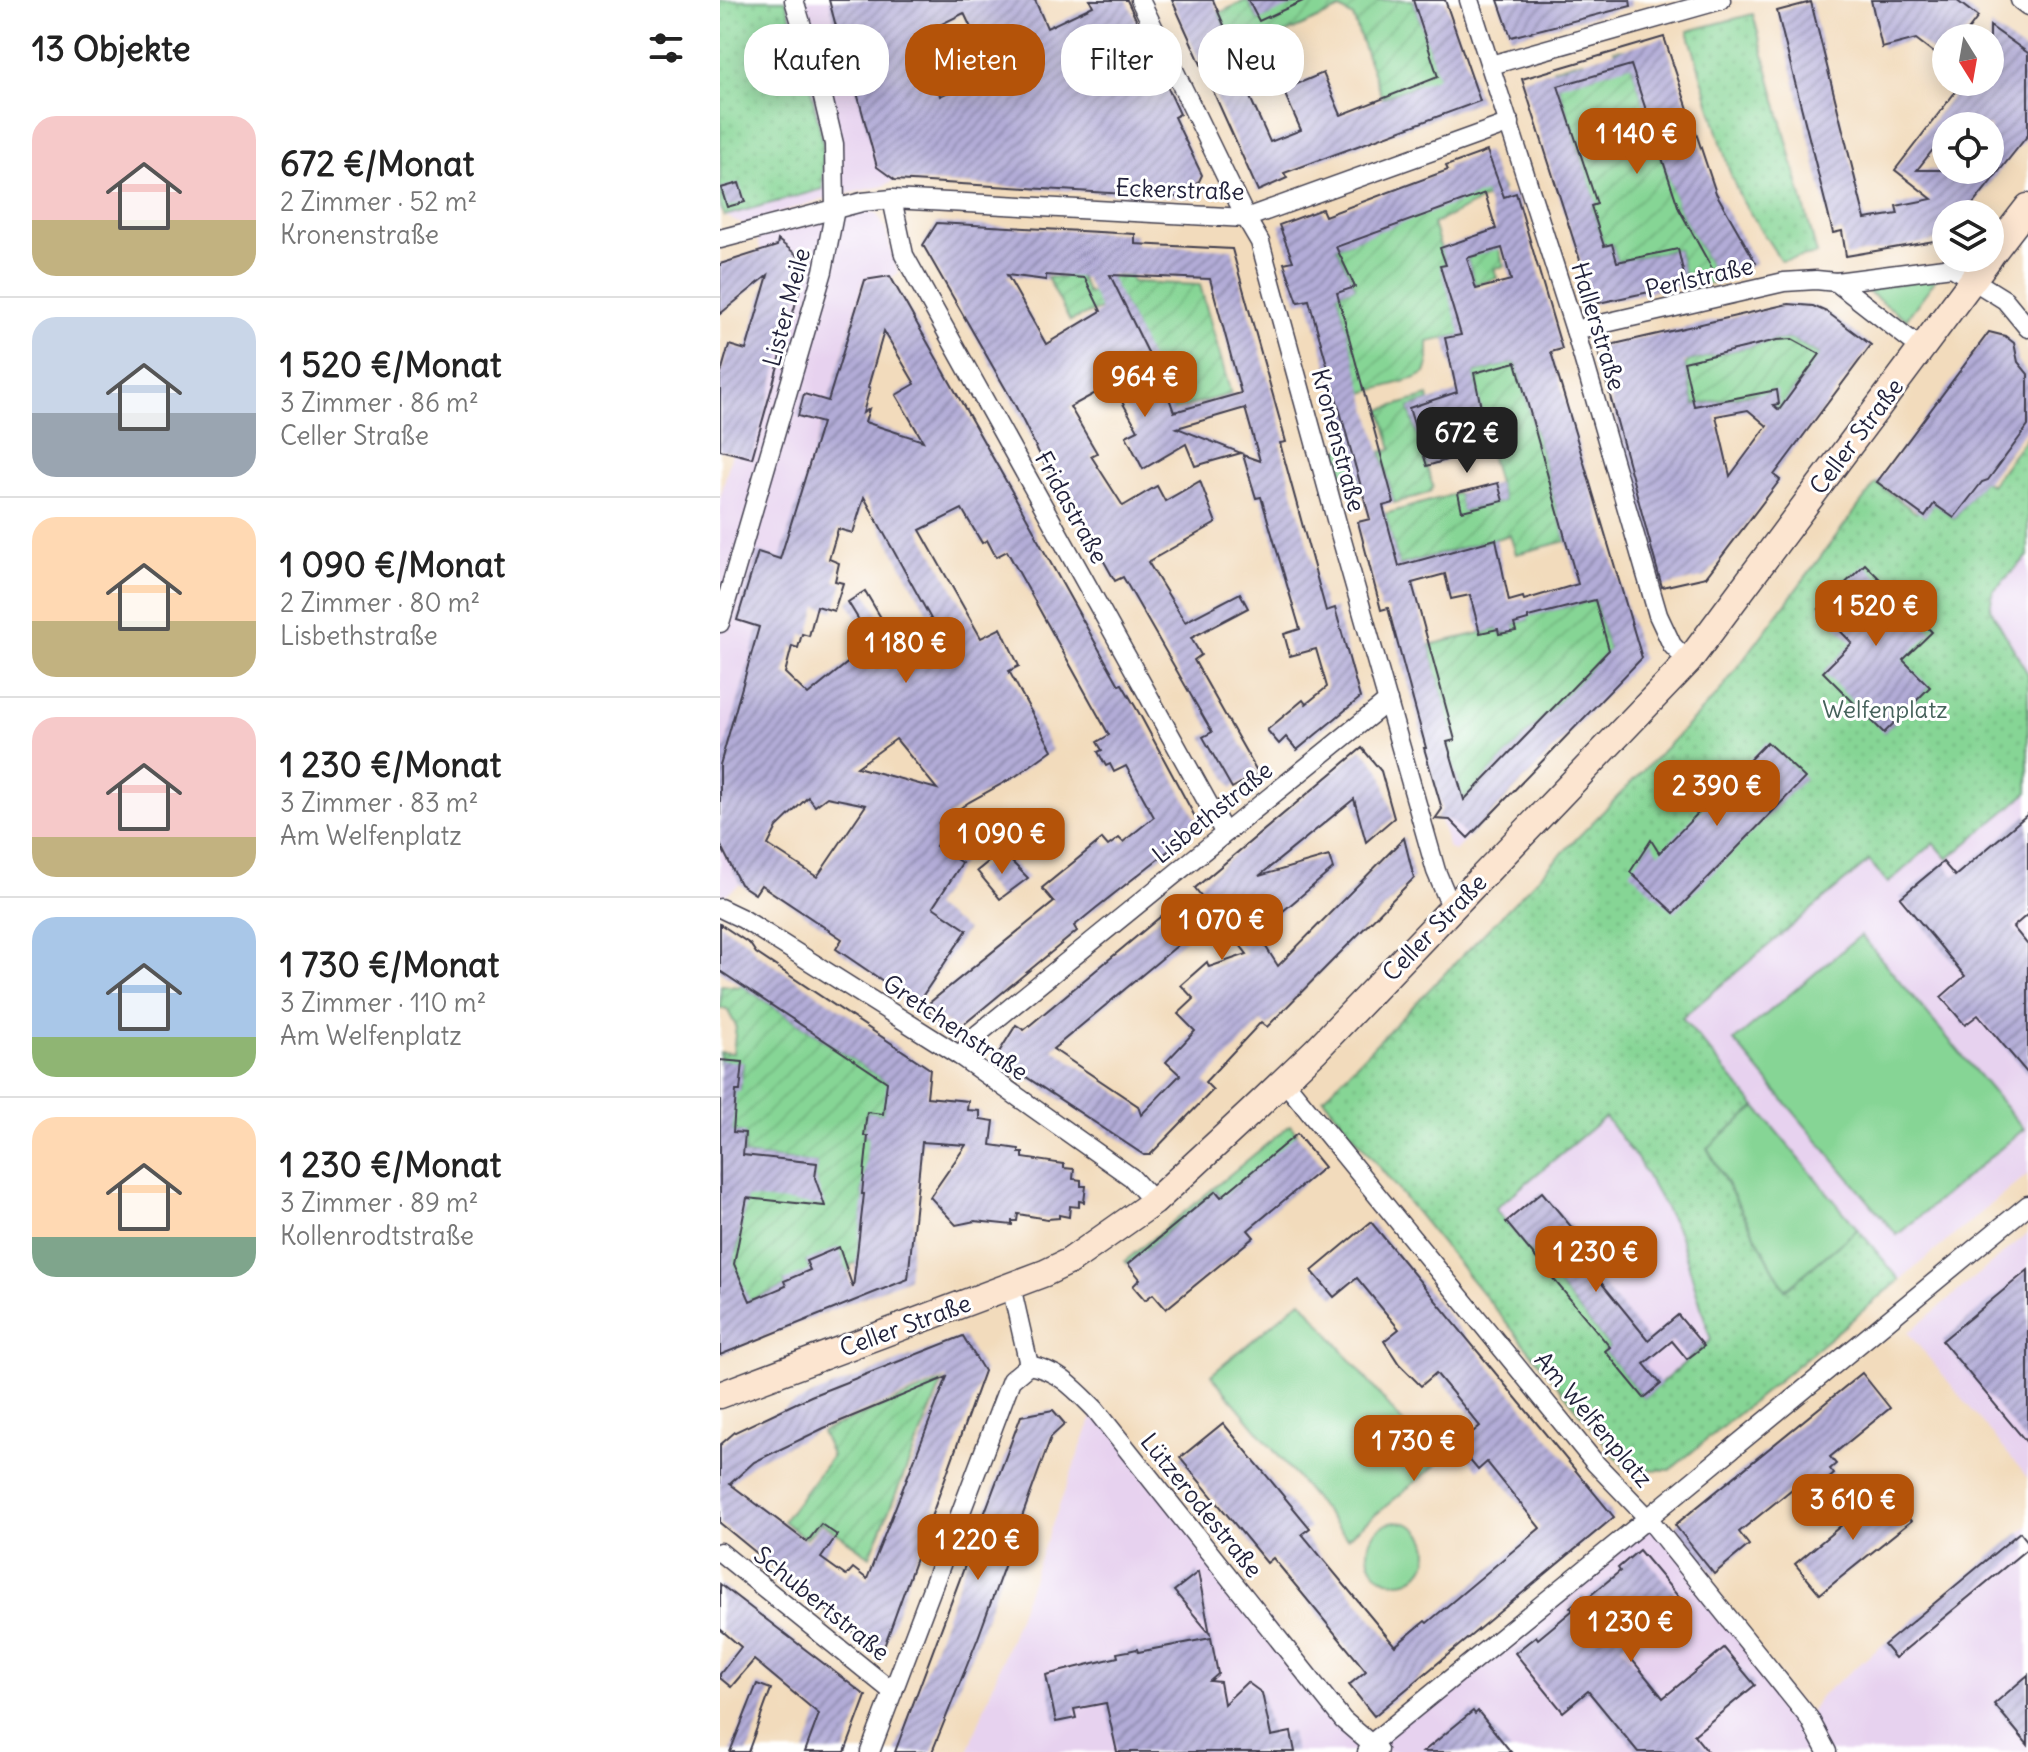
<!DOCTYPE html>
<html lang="de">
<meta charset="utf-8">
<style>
:root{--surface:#fff;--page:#f6f6f6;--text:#222;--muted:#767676;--line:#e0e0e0;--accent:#b45309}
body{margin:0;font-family:Delius,sans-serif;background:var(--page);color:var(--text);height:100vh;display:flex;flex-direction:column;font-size:30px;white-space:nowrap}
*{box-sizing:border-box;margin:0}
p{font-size:26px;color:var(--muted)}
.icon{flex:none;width:44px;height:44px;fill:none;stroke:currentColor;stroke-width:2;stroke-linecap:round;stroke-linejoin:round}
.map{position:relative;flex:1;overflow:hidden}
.sheet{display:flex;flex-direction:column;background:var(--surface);width:720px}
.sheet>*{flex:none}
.guide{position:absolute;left:24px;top:24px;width:760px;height:72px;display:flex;gap:16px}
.needle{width:52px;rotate:169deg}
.tools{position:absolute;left:1212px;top:24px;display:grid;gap:16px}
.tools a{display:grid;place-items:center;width:72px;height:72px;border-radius:50%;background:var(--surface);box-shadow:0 4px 20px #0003;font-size:40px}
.price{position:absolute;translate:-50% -68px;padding:0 18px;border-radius:16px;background:var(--accent);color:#fff;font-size:26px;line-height:52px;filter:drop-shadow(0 2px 4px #0008)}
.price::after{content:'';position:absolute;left:50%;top:48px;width:24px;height:18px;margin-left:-12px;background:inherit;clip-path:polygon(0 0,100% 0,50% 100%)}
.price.current{background:#222;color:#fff}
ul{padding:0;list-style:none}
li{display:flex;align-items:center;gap:24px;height:200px;padding:0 32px}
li+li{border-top:2px solid var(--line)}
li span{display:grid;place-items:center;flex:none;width:224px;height:160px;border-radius:24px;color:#555}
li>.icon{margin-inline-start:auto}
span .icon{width:96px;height:96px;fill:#fffc;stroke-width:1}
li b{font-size:34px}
h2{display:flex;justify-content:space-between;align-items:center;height:96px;padding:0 32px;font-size:34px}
.tag{padding:0 28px;border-radius:32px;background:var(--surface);box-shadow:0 4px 20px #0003;font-size:28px;line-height:72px}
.tag.current{background:var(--accent);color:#fff}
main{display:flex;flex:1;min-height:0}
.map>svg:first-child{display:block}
</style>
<main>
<section class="sheet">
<h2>13 Objekte<svg class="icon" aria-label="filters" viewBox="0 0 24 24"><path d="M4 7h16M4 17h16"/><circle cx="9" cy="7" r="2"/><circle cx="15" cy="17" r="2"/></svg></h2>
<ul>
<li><span style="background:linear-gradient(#f6c9c9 65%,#c2b280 0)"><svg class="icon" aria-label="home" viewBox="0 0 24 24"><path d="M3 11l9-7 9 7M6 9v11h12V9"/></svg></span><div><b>672 €/Monat</b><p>2 Zimmer · 52 m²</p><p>Kronenstraße</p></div></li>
<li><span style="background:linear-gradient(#c9d6e8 60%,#9aa5b1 0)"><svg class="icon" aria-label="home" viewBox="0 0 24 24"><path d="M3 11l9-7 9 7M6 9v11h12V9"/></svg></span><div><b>1 520 €/Monat</b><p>3 Zimmer · 86 m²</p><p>Celler Straße</p></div></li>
<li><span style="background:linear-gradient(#ffd9b3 65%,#c2b280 0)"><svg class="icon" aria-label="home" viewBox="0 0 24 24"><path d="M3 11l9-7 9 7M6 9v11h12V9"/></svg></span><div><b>1 090 €/Monat</b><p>2 Zimmer · 80 m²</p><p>Lisbethstraße</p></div></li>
<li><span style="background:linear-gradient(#f6c9c9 75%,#c2b280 0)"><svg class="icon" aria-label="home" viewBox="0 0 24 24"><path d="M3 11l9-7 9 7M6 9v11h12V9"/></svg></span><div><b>1 230 €/Monat</b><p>3 Zimmer · 83 m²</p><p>Am Welfenplatz</p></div></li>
<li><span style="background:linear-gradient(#a9c7e8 75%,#8fb573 0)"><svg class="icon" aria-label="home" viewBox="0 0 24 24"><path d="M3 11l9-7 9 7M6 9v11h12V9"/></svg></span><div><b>1 730 €/Monat</b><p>3 Zimmer · 110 m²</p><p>Am Welfenplatz</p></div></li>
<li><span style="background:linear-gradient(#ffd9b3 75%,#7fa58c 0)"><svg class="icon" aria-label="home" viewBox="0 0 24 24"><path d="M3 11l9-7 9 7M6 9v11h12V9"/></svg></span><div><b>1 230 €/Monat</b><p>3 Zimmer · 89 m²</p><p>Kollenrodtstraße</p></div></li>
</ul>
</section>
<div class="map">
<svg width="1308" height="1752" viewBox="0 0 1308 1752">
<defs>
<pattern id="park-dots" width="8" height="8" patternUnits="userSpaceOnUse" patternTransform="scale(2)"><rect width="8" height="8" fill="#86d595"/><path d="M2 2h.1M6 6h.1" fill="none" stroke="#73b781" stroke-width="1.8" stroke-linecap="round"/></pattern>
<pattern id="garden-furrows" width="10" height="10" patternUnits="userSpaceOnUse" patternTransform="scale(2)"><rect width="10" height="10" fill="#86d595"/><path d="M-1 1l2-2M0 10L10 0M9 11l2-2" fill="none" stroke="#73b781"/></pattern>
<pattern id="building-hatch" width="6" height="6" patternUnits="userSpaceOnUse" patternTransform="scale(2)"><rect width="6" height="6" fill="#b2acd7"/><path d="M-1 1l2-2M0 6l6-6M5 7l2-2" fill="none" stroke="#908cb0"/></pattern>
</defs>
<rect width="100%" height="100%" fill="#fff"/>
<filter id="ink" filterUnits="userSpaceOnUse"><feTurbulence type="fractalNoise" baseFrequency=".0125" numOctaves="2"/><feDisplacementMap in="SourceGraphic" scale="16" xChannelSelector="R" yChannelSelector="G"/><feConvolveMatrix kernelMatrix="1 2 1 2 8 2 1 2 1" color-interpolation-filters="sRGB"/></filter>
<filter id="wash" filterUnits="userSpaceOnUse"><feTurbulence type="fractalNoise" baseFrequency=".006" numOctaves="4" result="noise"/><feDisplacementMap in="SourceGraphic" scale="32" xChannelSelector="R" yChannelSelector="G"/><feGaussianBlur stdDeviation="1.8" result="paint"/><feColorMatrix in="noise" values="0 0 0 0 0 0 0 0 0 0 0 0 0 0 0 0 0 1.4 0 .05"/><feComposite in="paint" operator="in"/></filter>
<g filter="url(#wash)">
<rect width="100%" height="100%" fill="#f2dbbc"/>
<g fill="#e7d2ef">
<polygon points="66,0 109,0 118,33 121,33 157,167 175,180 164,186 103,199 24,224 4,216 103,189 103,143 92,93"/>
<polygon points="147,211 156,213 165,228 178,273 171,278 144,280 0,765 0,498 12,453 32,457 87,263 63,244 41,251 37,238"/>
<polygon points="1308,556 1308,674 1270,609 1273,591"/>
<polygon points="737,792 741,804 761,824 735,851 729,849 719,816 722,809 718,797"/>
<polygon points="1308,792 1308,1174 1180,1280 962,1018 1149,861 1215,842 1229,859"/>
<polygon points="0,844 20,884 4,896 0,895"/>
<polygon points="885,1117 918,1160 959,1233 991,1340 924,1398 775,1209"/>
<polygon points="1308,1233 1308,1478 1188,1333"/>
<polygon points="375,1409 652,1743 928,1518 1088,1717 1099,1697 1308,1526 1308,1752 248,1752"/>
</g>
<g fill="#86d595" stroke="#547c68" stroke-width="2">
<polygon points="1217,278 1186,319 1144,289"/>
<polygon points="1141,935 1304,1129 1177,1235 1014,1041"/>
<polygon points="1036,1107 1138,1229 1065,1290 987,1147"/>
<polygon points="570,1125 577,1134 508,1206 496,1191 408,1264 405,1261"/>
<polygon points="581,1300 717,1464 627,1538 491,1375"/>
<circle cx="678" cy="1552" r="30"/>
</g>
<g fill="url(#park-dots)" stroke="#547c68" stroke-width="2" fill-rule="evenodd">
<polygon points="0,0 66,0 92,93 103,143 103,189 4,216 0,207"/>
<polygon points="1033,14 1097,254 1061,261 1021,199 1011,176 968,31"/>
<path d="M1308 435V556L1273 591 1270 608 1308 674V792L1228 859 1214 843 1168 883 1149 861 962 1018 1036 1107 987 1148 1065 1290 1138 1229 1180 1280 950 1470 906 1469 603 1098 997 695 1156 483 1196 513 1208 499 1234 518 1263 480 1271 485ZM885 1117 918 1160 959 1233 991 1340 924 1398 885 1351 890 1347 775 1209Z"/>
</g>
<g fill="url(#garden-furrows)" stroke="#547c68" stroke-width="2">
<polygon points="527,0 539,21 562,0 693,0 726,97 696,85 662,98 633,17 620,9 517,55 499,13"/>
<polygon points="906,49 960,210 1000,283 966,284 958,249 897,262 892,244 884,246 871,206 876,204 833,69 862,60 867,77 899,67 894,50"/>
<polygon points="778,183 782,190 713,224 726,265 721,266 744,334 708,342 708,364 705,373 696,378 643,393 617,293 635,287 616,247"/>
<polygon points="778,247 784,266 774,269 777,278 755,285 747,258"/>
<polygon points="344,274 359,275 368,294 391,284 391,277 411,277 412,282 480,285 511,394 453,410 402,300 350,321 327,277 343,278"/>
<polygon points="1072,339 1100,355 1059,410 1036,393 974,405 965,365 969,361 1057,340"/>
<polygon points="796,362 846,541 796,554 790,535 679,565 665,514 738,493 743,511 783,501 763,429 754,373"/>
<polygon points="708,396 709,401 689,408 713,487 709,493 674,503 661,452 672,449 661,410"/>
<polygon points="630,447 640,484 626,488 616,450"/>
<path d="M875 600 889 650 741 804C741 781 732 764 723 743L734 740 709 645 778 629 780 634 795 631 794 624 808 620 807 616Z"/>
<path d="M1 985 19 987 21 985 184 1093 168 1106H164L163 1114 147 1113 144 1136 155 1137 142 1194H145L144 1260 130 1265 131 1270 126 1272 86 1261 96 1285 64 1281 66 1286 25 1302C21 1284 19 1270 6 1256L17 1251 21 1226 16 1197 94 1190 96 1163 24 1155 25 1134 13 1132 0 1106 13 1090H20L23 1063 0 1064V1052L13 1053 16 1026 7 1009 0 1008Z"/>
<polygon points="223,1381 150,1556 101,1522 86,1539 63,1521 112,1456 101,1432"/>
</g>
<g id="blocks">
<g fill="url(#building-hatch)" fill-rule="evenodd">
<path d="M109 0H315L327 28 373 6 370 0H407L460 114 454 117 482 175 471 198 175 180 157 167 121 33 118 34ZM244 13 272 72 220 96 203 33Z"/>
<polygon points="452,0 493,0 517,55 512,57 550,142 581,130 563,90 603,73 621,115 718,77 693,0 725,0 760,101 564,173 567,178 538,191"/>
<polygon points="528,0 585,0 539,21"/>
<polygon points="778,0 910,0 911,6 791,37"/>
<polygon points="1151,0 1236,0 1258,17 1242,38 1226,38 1226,62 1196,39 1162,48"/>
<path d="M1091 2 1145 219 1178 214 1176 206 1212 199 1175 170 1243 82H1270V26L1308 53V135L1245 214H1226V239L1126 256 1122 231 1113 233 1057 11ZM1226 126H1270V170H1197L1226 133Z"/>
<polygon points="944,37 996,193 1036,263 1000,283 959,209 911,65 838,86 877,204 871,206 884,246 892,244 897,262 958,249 966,284 874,304 802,79"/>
<path d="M767 151 784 197 796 193 842 349 831 352 922 658 748 838 730 820 715 819 722 809 704 748H706L668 608 661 610 638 522 650 519 589 300 578 302 564 263 573 261 559 225 602 209 605 216 728 170 726 166ZM765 193 776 229 720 248 726 265 720 266 741 335 725 338 737 392 689 408 707 466 769 447 754 373 796 362 858 584 804 600 803 597 789 601 776 539 679 566 663 506 674 503 617 293 635 287 616 247ZM782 248 791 280 756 289 747 258ZM725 574 731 599 750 595 760 633 778 629 779 634 796 631 794 624 808 620V617L875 600 889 650 744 800 727 742 735 740 692 583Z"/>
<polygon points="19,183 25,202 7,207 1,188"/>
<path d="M217 223 415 234V244L512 249 566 442 560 443 606 611 615 608 640 698 577 750 566 737 559 744 547 730 583 700 586 704 607 687 596 649 570 656 564 634 580 629 541 497 536 498 523 455 540 461 525 408 457 428 521 453 475 466 466 444 423 469 406 436 418 430 392 384 350 407 377 453 371 456 403 506 437 486 445 501 480 481 496 523 428 562 465 622 520 593 528 608 471 638 481 655 474 660 538 773 512 788 483 737 492 732 403 577 395 581 332 469 328 471 296 407 203 245ZM287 275 326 280V275L365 278 381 311 326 344ZM390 275 490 279 521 393 454 412 445 387Z"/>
<polygon points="58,240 87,263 32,458 0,450 0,376 9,345 26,350 48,275 0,314 0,264 57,246"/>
<path d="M170 276 316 534 315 535 399 685 402 684 419 713 480 826 376 908 354 926 357 931 237 1030 203 1008 334 902 322 888 382 839 388 846 399 838 403 842 434 817 406 766 394 772 390 764 386 766 378 752 382 750 377 742 389 735 287 551 276 557 267 540 262 543 242 509 200 530 261 638 281 628 299 666 289 671 332 750 296 776 249 802 219 823 228 828 216 846 242 863 213 907 247 930 197 1004 116 949 122 939 41 885 35 894 20 884 0 844V765L39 627 17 620 38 552 60 559 102 423 78 416 84 394 108 401 145 280ZM164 331 195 384 176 395 203 441 145 422 149 409 143 413 150 388 148 387ZM144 497 216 628 179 648 145 591 128 602 151 640 133 651 136 656 88 695 65 673 72 646 78 648 82 634 89 636 97 606 114 611 123 583 115 581 119 563 109 559 118 529 133 533ZM176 739 217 789 137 767ZM88 797 95 806 107 797 146 805 97 877 48 845 57 827Z"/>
<path d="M1068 304 1093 306 1107 312 1151 345 1054 475 1060 480 986 577 942 587 877 348ZM1072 339 1100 354 1059 410 1053 405 1059 404 1057 390 974 406 964 362 1057 340ZM1028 410 1047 426 1010 476 996 416Z"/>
<polygon points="1269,332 1285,336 1294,343 1298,362 1308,374 1308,426 1268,480 1262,482 1234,518 1214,504 1205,517 1157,482"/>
<polygon points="778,483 783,501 742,511 738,493"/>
<polygon points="1145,564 1212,632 1183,660 1210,687 1164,733 1103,672 1132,643 1099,609"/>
<polygon points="1047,742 1085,778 954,913 910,872 931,840 939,853 994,797 987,774 1009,781"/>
<polygon points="642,748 661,771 674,818 646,842 634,799 539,876 609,856 613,869 537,933 558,966 684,838 694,878 547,1027 541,1022 485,1082 493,1090 430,1155 424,1155 276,1057 296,1025 304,1030 463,898 475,931 333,1049 418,1106 421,1115 460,1075 446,1062 475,1031 458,1014 474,999 461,985 487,962 489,967 527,954 475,888"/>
<polygon points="1308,814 1308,914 1293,927 1308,945 1308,1074 1258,1015 1245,1025 1221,997 1245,976 1180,898 1223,862 1235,876"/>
<polygon points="285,855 308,878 280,899 257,871 274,857 277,861"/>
<polygon points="0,924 30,944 36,953 210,1069 207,1097 248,1101 247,1110 260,1111 260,1119 274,1121 271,1145 299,1149 299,1153 303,1153 303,1158 344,1164 344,1168 354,1169 353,1179 361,1180 361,1186 366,1186 364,1202 359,1201 359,1207 350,1206 349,1217 339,1215 339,1218 327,1219 298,1214 297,1221 292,1221 292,1225 255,1221 236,1225 210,1197 246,1145 202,1142 188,1279 0,1355 0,1060 23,1062 20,1091 16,1091 13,1132 25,1133 23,1155 97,1163 95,1178 105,1206 27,1198 14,1264 30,1301 66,1286 64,1281 90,1270 86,1261 119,1247 133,1288 144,1194 142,1194 148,1136 144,1136 147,1112 163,1114 167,1082 0,971"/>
<polygon points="577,1134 604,1167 528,1230 534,1237 446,1309 433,1294 425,1300 413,1286 420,1279 408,1264 496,1191 501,1197"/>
<polygon points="822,1192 875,1255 865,1263 928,1340 958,1315 984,1346 967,1359 952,1341 924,1364 941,1384 924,1398 885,1351 890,1347 786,1222"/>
<polygon points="651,1222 894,1517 654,1716 629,1685 646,1671 553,1558 547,1563 460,1458 503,1423 590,1528 582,1534 675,1646 705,1621 707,1623 820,1528 767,1462 758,1470 737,1445 760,1426 716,1373 701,1386 679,1364 664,1341 679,1329 637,1278 614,1297 592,1271"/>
<polygon points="1308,1270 1308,1444 1222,1341"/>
<path d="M243 1336 264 1371 161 1655 0 1523V1445L15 1432 91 1396ZM227 1377 147 1579 133 1568 126 1576 101 1558 117 1535 101 1524 87 1542 10 1484 34 1462 104 1428Z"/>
<polygon points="1142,1373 1170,1408 1110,1457 1116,1464 1110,1469 1114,1474 1092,1493 1082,1481 1019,1532 1029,1545 994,1574 955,1525"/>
<polygon points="333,1410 345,1424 331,1437 258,1638 212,1752 175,1752 301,1416"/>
<polygon points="1165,1489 1191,1521 1100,1594 1075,1564"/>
<polygon points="1300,1532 1308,1542 1308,1548 1175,1658 1164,1645"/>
<polygon points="919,1550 968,1608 945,1626 938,1616 901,1646 943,1698 1004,1648 1035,1685 974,1735 988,1752 918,1752 868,1691 843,1712 795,1653 816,1636 818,1639 853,1610 850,1607 863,1596 866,1599 900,1571 898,1568"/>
<polygon points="478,1572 490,1634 454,1591"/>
<polygon points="0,1584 146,1696 125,1752 85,1752 99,1714 34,1660 11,1687 0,1678 0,1674 21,1647 0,1629"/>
<polygon points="491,1638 498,1674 490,1681 500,1682 504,1704 527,1682 542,1693 551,1736 571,1732 575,1752 397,1752 386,1703 354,1709 356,1718 336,1722 326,1675 398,1657 397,1653 408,1651 417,1649 418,1652"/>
<polygon points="1308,1675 1308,1745 1274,1704"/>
<polygon points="37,1684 51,1689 28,1752 10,1752"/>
<polygon points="753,1711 755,1714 758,1711 791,1752 703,1752"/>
</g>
</g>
</g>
<g filter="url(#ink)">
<use href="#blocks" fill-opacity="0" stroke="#413e4e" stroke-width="2"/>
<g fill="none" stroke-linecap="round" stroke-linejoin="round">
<defs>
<g id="street">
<polyline points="420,0 526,218 540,242 617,523 716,871 732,909"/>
<polyline points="749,0 855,330 938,615 952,645 968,662"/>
<polyline points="1300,0 1308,6"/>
<polyline points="771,65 1001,0"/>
<polyline points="172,199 184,255 504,832"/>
<polyline points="0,239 142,202 172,199 526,218 790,123"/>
<polyline points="1116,282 1232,267 1285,300 1308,328"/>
<polyline points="855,330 1064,282 1096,280 1116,282 1202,349"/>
<polyline points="0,623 103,271 115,209 114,144 100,85 74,0"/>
<polyline points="0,908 23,919 240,1056 411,1177 434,1202"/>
<polyline points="240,1056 258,1034 668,701"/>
<polyline points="564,1081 876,1464 928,1518 1308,1205"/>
<polyline points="291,1286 309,1365"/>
<path d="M309 1365C339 1371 354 1388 375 1409L623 1720 658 1750"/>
<polyline points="0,1552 173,1692"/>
<polyline points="150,1752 291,1380 309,1365"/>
<polyline points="647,1752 652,1743 928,1518 1089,1718 1107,1752"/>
</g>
<g id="secondary">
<polyline points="1270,256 1308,207"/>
<polyline points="0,1395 325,1273 350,1261 434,1202 530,1113 596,1050 968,662 1269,258"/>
</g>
</defs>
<use href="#street" stroke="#413e4e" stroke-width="21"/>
<use href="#secondary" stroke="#413e4e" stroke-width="29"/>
<use href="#street" stroke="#fff" stroke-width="18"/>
<use href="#secondary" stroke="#fce5d0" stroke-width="26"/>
</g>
</g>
<g text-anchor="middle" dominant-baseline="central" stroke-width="6" stroke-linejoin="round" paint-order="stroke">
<g font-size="24" fill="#22223b" stroke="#fff">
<text transform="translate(460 189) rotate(2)">Eckerstraße</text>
<text transform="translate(979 277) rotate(-13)">Perlstraße</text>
<text transform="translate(66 307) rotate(-75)">Lister Meile</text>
<text transform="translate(879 326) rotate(73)">Hallerstraße</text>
<text transform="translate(1136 436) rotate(-53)">Celler Straße</text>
<text transform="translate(619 440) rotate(75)">Kronenstraße</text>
<text transform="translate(352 507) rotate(61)">Fridastraße</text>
<text transform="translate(492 812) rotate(-39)">Lisbethstraße</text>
<text transform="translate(714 927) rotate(-46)">Celler Straße</text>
<text transform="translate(236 1027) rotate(34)">Gretchenstraße</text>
<text transform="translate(185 1325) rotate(-20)">Celler Straße</text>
<text transform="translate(874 1419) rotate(50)">Am Welfenplatz</text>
<text transform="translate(482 1505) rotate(51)">Lützerodestraße</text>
<text transform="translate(102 1603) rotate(39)">Schubertstraße</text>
</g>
<g font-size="24" fill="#45615a" stroke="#fff">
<text x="1165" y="709">Welfenplatz</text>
</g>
</g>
</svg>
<div class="tools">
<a><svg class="needle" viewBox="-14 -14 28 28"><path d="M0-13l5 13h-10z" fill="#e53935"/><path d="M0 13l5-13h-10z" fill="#767676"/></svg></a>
<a><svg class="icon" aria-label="locate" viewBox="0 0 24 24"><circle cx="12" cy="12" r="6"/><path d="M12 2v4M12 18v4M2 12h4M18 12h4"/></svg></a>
<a><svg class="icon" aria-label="layers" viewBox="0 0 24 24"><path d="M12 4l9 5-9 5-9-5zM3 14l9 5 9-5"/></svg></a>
</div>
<b class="price" style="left:917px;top:176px">1 140 €</b>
<b class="price" style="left:425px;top:419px">964 €</b>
<b class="price current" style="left:747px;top:475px">672 €</b>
<b class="price" style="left:1156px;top:648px">1 520 €</b>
<b class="price" style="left:186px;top:685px">1 180 €</b>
<b class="price" style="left:997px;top:828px">2 390 €</b>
<b class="price" style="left:282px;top:876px">1 090 €</b>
<b class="price" style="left:502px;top:962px">1 070 €</b>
<b class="price" style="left:876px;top:1294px">1 230 €</b>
<b class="price" style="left:694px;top:1483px">1 730 €</b>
<b class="price" style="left:1133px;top:1542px">3 610 €</b>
<b class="price" style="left:258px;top:1582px">1 220 €</b>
<b class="price" style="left:911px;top:1664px">1 230 €</b>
<div class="guide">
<a class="tag">Kaufen</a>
<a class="tag current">Mieten</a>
<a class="tag">Filter</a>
<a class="tag">Neu</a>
</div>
</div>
</main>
